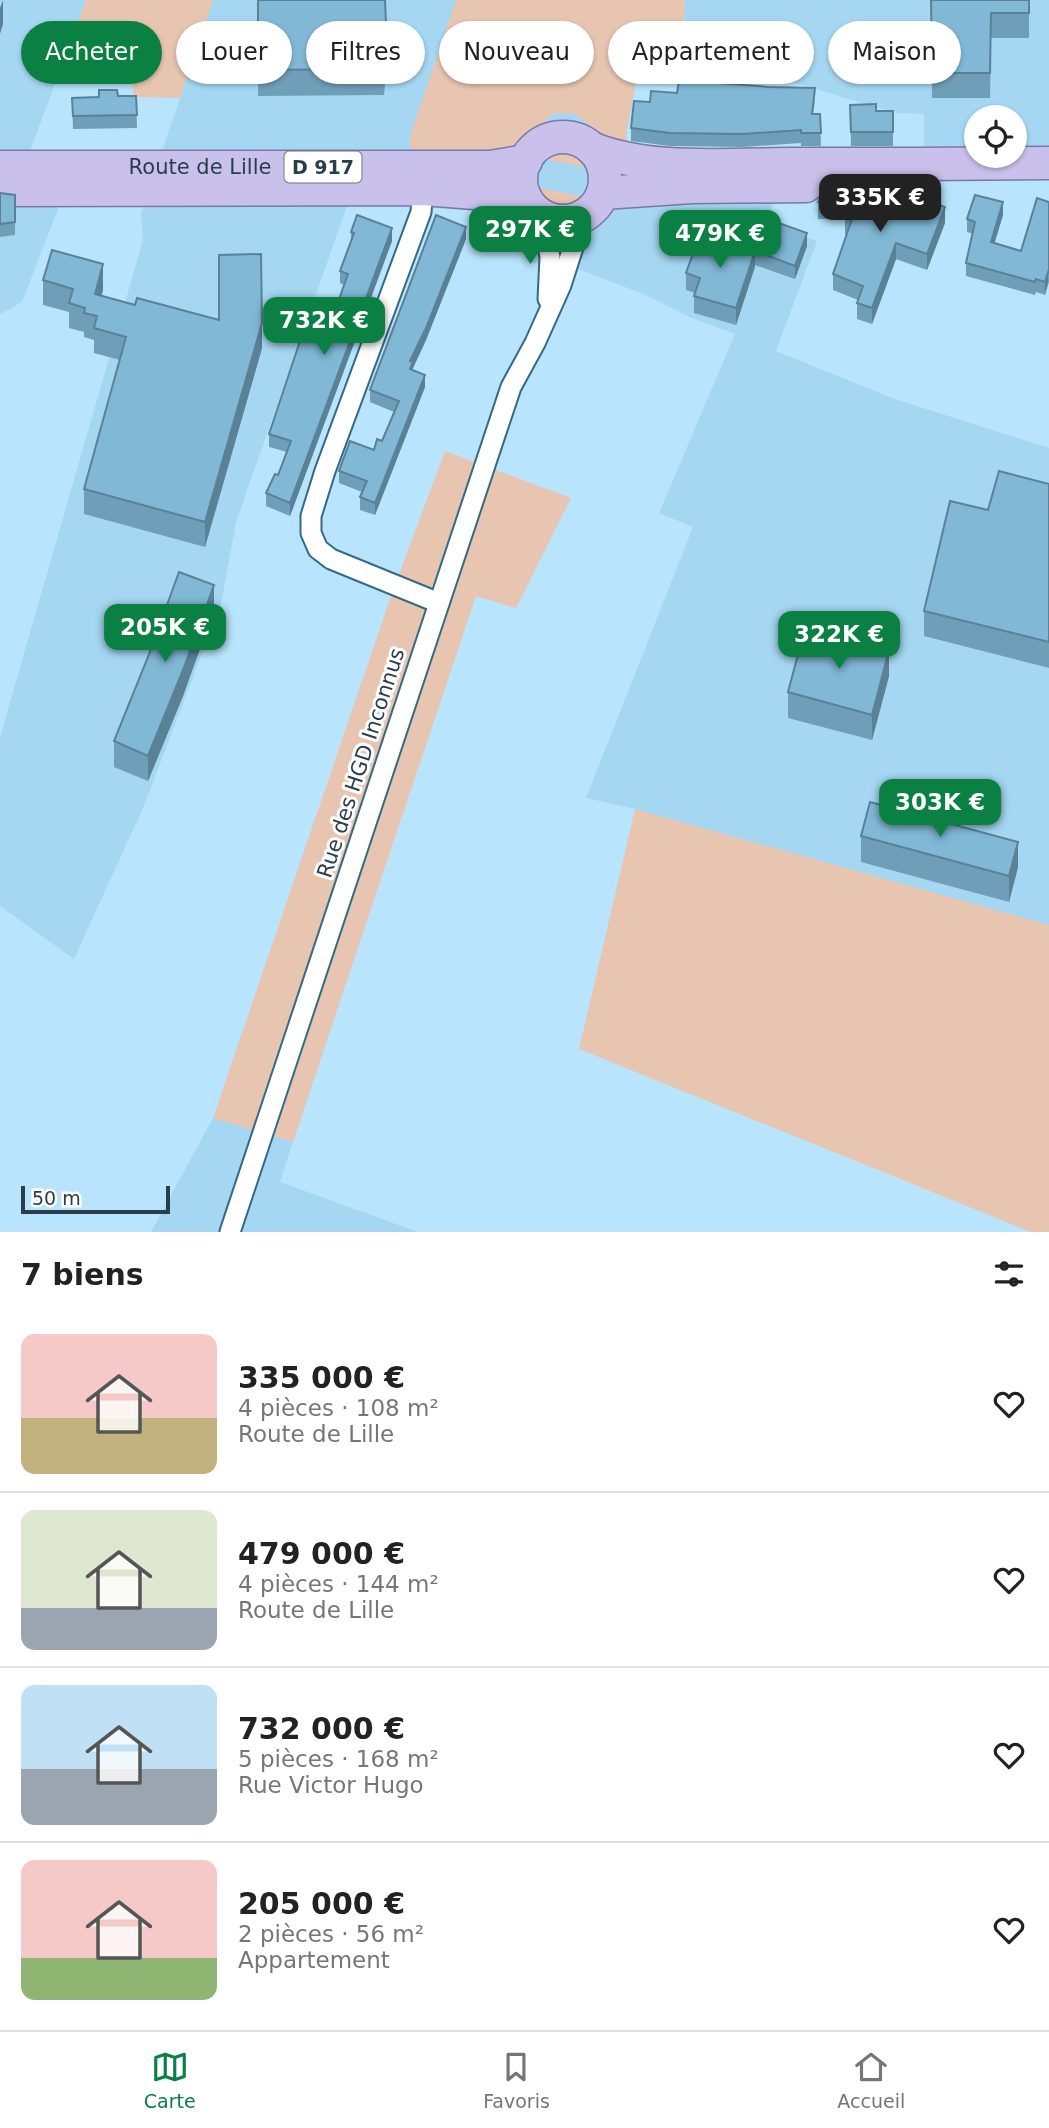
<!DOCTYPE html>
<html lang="fr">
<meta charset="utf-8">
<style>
:root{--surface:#fff;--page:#f2f2f2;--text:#222;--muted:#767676;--line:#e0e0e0;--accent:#0b8043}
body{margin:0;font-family:"DejaVu Sans",sans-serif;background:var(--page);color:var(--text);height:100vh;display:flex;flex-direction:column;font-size:26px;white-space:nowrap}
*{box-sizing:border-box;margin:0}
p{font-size:23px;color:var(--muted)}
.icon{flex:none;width:38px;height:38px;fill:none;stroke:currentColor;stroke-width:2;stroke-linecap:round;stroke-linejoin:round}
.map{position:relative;height:1232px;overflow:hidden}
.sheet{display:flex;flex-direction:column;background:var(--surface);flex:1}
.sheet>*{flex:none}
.banner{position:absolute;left:21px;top:21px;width:1008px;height:63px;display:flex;gap:14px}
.tools{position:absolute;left:964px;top:105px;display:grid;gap:14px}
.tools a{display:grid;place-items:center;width:63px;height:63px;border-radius:50%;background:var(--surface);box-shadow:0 2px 5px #0004;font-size:35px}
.scale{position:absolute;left:21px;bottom:18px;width:149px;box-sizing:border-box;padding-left:7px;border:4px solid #283f4b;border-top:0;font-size:19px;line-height:24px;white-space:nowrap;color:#283f4b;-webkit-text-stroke:5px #fefefe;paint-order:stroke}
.price{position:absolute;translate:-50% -60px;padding:0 16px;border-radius:14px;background:var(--accent);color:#fff;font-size:23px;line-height:46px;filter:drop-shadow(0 2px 4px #0008)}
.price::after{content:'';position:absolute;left:50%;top:42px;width:21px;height:16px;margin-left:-10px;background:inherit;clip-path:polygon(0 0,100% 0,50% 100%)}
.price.on{background:#222;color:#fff}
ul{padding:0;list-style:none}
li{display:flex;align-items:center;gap:21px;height:175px;padding:0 21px}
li+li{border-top:2px solid var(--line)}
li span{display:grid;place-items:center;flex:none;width:196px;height:140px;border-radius:14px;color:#555}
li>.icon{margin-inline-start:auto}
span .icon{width:84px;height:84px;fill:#fffc;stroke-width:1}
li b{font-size:30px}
h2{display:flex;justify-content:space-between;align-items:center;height:84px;padding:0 21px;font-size:30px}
.pill{padding:0 24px;border-radius:32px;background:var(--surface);box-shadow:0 2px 5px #0004;font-size:24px;line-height:63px}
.pill.on{background:var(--accent);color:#fff}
.menu{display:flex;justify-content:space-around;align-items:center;height:98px;border-top:2px solid var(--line);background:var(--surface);font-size:19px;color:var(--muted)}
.menu a{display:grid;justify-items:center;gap:4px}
.menu .on{color:var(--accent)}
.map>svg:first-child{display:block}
</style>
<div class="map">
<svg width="1049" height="1232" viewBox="0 0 1049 1232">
<rect width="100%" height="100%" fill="#b8e5fd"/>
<g fill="#a5d7f2">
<polygon points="0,0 86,0 31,148 23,201 60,204 22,302 0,314"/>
<polygon points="213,0 1049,0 1049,151 1015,151 1015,117 976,117 976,152 924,155 924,114 896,113 645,38 626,135 637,203 775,193 768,223 817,241 776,351 892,398 1049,448 1049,925 635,809 586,798 693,527 659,513 735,334 689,317 643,294 581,270 531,262 528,241 495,208 348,203 236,522 221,604 143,808 74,959 0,906 0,737 143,240 141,214"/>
<polygon points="213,1118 293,1142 280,1182 418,1232 151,1232"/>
</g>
<g fill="#e8c5b1">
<polygon points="86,0 213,0 180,98 133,97 133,84 56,81"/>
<polygon points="456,0 685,0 683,49 644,38 626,135 629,152 574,114 554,113 509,154 411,149 409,139"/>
<polygon points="567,151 581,156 590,168 543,159 549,154"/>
<path d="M536 187 585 197C569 215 545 207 536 187Z"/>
<polygon points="445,451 571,498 516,608 476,596 293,1142 213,1118 392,593"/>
<polygon points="635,809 1049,925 1049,1232 1031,1232 579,1049"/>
</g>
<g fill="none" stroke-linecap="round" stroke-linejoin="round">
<defs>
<g id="minor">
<polyline points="423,189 421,212 325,471 311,516 311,533 318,549 331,559 439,603"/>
<polyline points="542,215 550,257 548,299"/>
<polyline points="230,1232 511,387 535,343 561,285 583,216"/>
</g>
<g id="primary">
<circle cx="563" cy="179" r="42"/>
<path d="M591 148C648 172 729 164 792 164 878 164 963 164 1049 163"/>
<path id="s1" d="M0 167H490L526 161"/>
<polyline points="0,190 423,189 525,197"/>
<polyline points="603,193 692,187 806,186"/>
</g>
</defs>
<use href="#minor" stroke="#346a85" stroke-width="23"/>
<use href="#primary" stroke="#7978aa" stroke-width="35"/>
<use href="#minor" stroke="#fff" stroke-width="19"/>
<use href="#primary" stroke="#c9c1eb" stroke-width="32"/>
</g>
<g fill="#6f9eb8">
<polygon points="258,0 386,50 384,95 258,96"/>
<polygon points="931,0 1029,0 1029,38 991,38 990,98 932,98"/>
<polygon points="677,93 815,101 813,114 820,114 821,146 801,146 801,143 742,147 670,146 631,141 631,128 650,102"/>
<polygon points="136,96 137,128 73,129 72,98"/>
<polygon points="850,105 876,111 893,111 893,146 851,146"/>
<polygon points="864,191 945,223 927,270 896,259 872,324 857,319 857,303 858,300 833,290 833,274 847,235 845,235 845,219 818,219 818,202"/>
<polygon points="0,193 15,195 15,235 0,237"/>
<polygon points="1049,202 1049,282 1045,295 1036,292 1035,295 966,276 966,263 973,234 967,232 967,219 1003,215 994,243 1021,251"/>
<polygon points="351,232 392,241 290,516 266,506 266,493 278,475 287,452 269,447 269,434 316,340 338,302 344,285 340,283 340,271 351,242"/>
<polygon points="466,239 426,340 413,368 413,370 425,387 375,515 360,510 360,497 362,492 339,483 339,471 374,450 382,441 394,412 370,402 370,390"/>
<polygon points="713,242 748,248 807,246 795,279 755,265 736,325 694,313 694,296 695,293 686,290 686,273"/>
<polygon points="43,280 103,289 102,296 262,348 205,547 84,514 84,489 120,360 94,353 94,340 84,337 84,332 69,328 69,312 43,305"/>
<polygon points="1049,484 1049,668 924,636 924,611 988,510"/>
<polygon points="214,610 183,696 148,781 114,767 114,741"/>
<polygon points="889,676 872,740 788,718 788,692"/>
<polygon points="861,836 1018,867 1009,902 861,862"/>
</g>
<g fill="#5a8196">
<polygon points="3,0 3,24 0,34 0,8"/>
<polygon points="386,24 386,50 384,95 384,69"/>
<polygon points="1003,202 1003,215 991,255 991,242"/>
<polygon points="945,207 945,223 927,270 927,254"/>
<polygon points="466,227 466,239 426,340 413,368 413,374 410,381 410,361"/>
<polygon points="392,228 392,241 290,516 290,503"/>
<polygon points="807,233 807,246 795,279 795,266"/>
<polygon points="896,243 896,259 872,324 872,308"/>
<polygon points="755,251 755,267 736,325 736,308"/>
<polygon points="103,264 103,289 95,318 95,294"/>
<polygon points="1048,269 1048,282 1045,295 1045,282"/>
<polygon points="262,323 262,348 205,547 205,522"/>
<polygon points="425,375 425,387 375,515 375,503"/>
<polygon points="214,585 214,610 183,696 148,781 148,756"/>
<polygon points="889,650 889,676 872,740 872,715"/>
<polygon points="1018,842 1018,867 1009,902 1009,876"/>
</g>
<g fill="#81b8d6" stroke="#5a8196" stroke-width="2">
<polygon points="258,0 385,0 386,24 384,69 258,70"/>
<polygon points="931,0 1029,0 1029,13 991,13 990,73 932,73"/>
<polygon points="679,80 769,87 815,88 812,114 820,114 821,133 801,133 801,130 742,134 670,133 631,128 634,101 650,102 651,91 677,93"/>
<polygon points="99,90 117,90 118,96 136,96 137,115 73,116 72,98 99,97"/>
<polygon points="876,104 876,111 893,111 893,132 851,132 850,105"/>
<polygon points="824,187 864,188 863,191 893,202 897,189 945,207 927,254 896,243 872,308 857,303 863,286 833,274 852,219 845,218 845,203 818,202"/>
<polygon points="0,193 15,195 15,222 0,224"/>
<polygon points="975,195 1003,202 991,242 1021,251 1037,198 1049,202 1049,269 1045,282 1036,279 1035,282 966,263 975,222 967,219"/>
<polygon points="357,215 392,228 290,503 266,493 275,474 278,475 291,441 269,434 302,335 316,340 331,299 338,302 348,274 340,271 354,233 351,232"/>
<polygon points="436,215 466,227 426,328 410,361 413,362 410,369 425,375 375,503 360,497 367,481 339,471 350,441 374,450 377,439 382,441 399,401 370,390"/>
<polygon points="759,216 807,233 795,266 748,248"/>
<polygon points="699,237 713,242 715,237 755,251 736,308 694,296 700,278 686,273"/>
<polygon points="52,250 103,264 95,294 135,305 137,298 219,320 219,255 261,254 262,323 205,522 84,489 126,337 94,328 97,316 84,313 85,308 69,303 73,289 43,280"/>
<polygon points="999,471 1049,484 1049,642 924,611 950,501 988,510"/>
<polygon points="179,572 214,585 183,670 148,756 114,741 148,657"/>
<polygon points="805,628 889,650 872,715 788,692"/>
<polygon points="870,802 1018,842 1009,876 861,836"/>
</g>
<g text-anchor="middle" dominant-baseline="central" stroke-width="6" stroke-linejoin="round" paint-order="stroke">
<rect fill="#fefefe" stroke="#687881" stroke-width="2" x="284.5" y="151.5" width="77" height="31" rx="5"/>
<g font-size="19" font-weight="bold" fill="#283f4b">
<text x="323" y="167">D 917</text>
</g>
<g font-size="21" fill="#283f4b" stroke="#fefefe">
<text stroke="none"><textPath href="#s1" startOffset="200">Route de Lille</textPath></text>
<text transform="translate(361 763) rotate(-72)">Rue des HGD Inconnus</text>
</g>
</g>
</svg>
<div class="tools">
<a><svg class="icon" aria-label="locate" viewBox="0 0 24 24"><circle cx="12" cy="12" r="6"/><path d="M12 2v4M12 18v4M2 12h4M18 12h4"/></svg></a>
</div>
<div class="scale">50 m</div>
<b class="price on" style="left:880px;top:234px">335K €</b>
<b class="price" style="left:530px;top:266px">297K €</b>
<b class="price" style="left:720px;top:270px">479K €</b>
<b class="price" style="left:324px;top:357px">732K €</b>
<b class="price" style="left:165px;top:664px">205K €</b>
<b class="price" style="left:839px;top:671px">322K €</b>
<b class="price" style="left:940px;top:839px">303K €</b>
<div class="banner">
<a class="pill on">Acheter</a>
<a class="pill">Louer</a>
<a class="pill">Filtres</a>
<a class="pill">Nouveau</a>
<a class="pill">Appartement</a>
<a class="pill">Maison</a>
</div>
</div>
<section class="sheet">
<h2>7 biens<svg class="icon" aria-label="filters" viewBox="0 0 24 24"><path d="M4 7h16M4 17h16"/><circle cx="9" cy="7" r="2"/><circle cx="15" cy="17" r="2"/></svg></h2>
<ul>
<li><span style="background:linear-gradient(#f6c9c9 60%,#c2b280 0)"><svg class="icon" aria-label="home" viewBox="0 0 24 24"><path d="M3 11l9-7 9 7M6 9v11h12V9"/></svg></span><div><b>335 000 €</b><p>4 pièces · 108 m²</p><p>Route de Lille</p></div><svg class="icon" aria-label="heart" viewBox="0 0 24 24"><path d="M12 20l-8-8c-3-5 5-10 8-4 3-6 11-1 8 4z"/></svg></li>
<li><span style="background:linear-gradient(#dfe7d0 70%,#9aa5b1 0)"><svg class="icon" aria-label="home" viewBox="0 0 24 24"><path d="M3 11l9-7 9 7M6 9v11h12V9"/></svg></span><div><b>479 000 €</b><p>4 pièces · 144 m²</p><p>Route de Lille</p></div><svg class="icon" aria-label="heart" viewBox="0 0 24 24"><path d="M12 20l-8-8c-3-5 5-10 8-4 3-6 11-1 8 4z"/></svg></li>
<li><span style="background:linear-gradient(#bfe0f5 60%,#9aa5b1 0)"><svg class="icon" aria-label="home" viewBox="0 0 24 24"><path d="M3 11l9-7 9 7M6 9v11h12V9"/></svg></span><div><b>732 000 €</b><p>5 pièces · 168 m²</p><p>Rue Victor Hugo</p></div><svg class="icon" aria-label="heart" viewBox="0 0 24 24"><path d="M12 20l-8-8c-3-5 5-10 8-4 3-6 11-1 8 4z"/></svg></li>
<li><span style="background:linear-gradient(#f6c9c9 70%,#8fb573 0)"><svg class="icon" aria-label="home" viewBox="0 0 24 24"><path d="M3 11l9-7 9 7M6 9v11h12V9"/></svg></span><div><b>205 000 €</b><p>2 pièces · 56 m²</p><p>Appartement</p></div><svg class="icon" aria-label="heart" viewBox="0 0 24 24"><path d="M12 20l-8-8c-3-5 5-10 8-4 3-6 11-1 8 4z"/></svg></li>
</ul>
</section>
<nav class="menu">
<a class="on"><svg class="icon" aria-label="map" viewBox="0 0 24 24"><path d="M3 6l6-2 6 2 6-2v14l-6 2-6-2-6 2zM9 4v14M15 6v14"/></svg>Carte</a>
<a><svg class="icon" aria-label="saved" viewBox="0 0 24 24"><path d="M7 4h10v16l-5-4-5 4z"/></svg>Favoris</a>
<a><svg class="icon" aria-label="home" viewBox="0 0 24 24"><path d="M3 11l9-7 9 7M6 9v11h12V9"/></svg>Accueil</a>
</nav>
